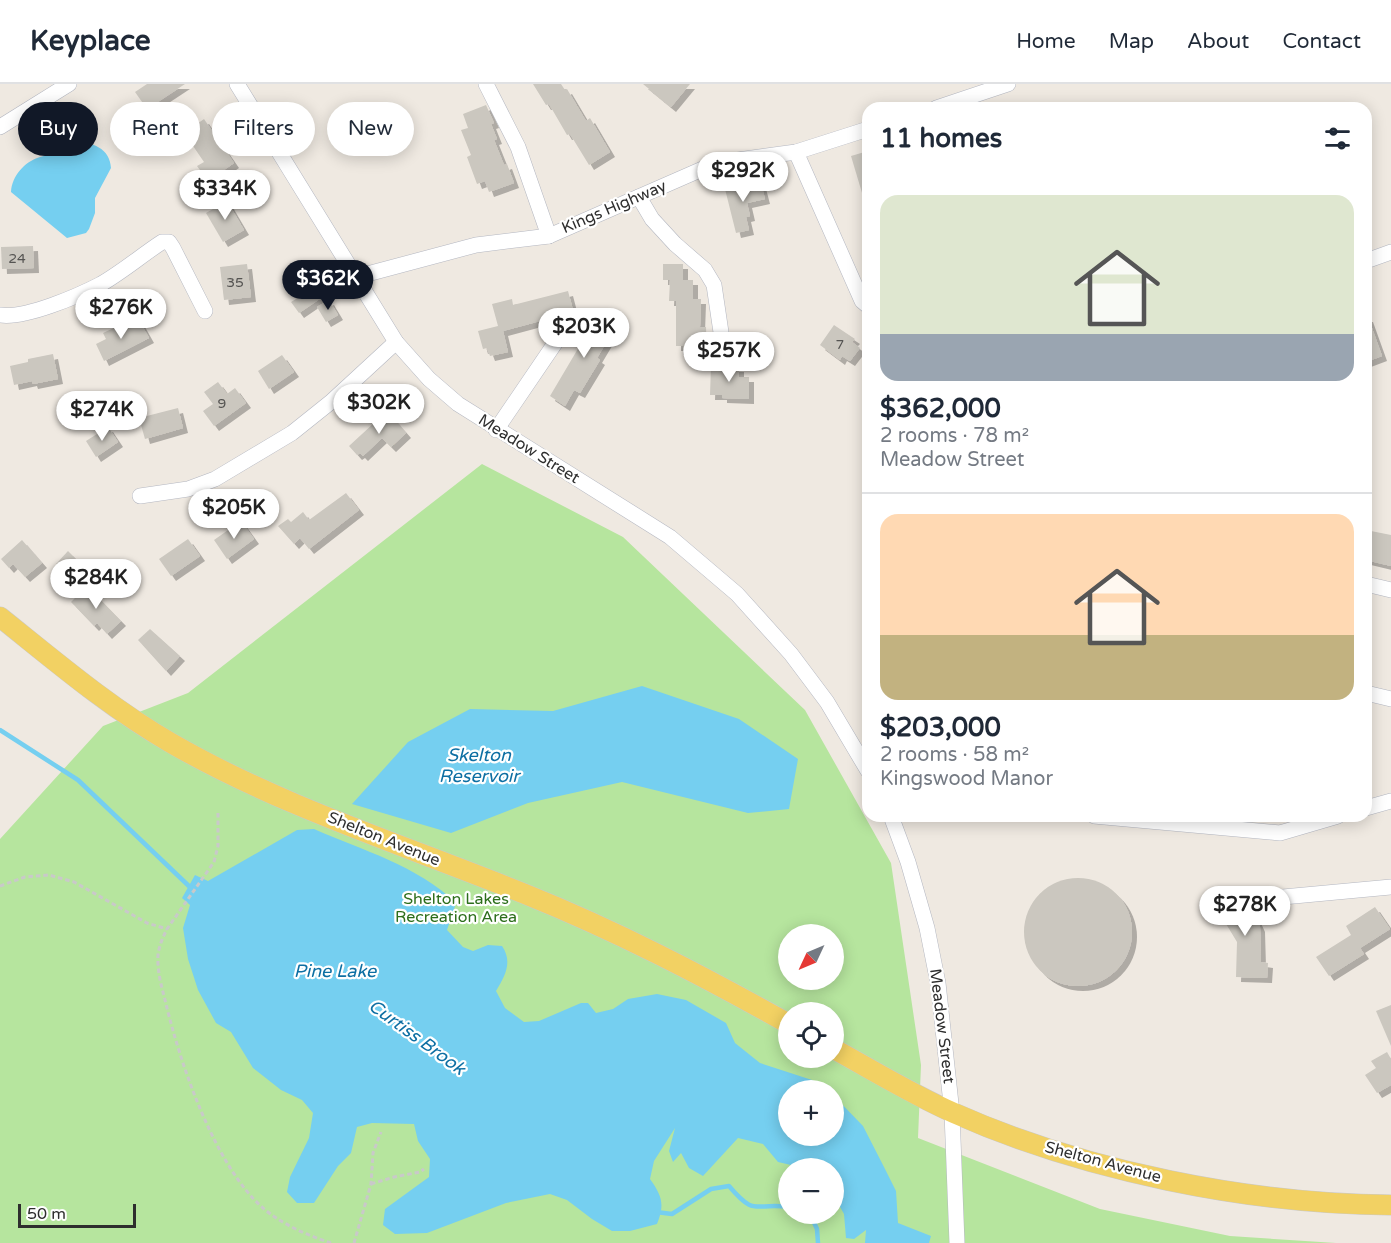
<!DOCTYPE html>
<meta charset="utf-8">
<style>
:root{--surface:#fff;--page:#f6f6f7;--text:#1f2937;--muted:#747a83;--line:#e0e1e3;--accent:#111827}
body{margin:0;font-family:"Varela Round",sans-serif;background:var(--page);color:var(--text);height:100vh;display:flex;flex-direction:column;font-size:22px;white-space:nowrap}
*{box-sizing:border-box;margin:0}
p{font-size:20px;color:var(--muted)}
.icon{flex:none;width:33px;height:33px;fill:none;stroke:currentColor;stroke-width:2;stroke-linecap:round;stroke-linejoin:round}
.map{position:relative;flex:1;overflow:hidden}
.panel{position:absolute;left:862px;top:18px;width:510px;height:720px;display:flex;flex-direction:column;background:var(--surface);border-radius:18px;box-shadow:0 3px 15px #0003}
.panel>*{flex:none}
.hud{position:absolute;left:18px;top:18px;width:570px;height:54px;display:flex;gap:12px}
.needle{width:39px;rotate:226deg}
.controls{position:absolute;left:778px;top:840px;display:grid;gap:12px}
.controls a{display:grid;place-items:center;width:66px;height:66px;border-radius:50%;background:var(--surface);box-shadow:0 3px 15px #0003;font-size:30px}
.scale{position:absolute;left:18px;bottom:15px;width:118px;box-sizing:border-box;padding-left:6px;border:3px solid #2e2e2e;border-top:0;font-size:16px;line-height:21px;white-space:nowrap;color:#2e2e2e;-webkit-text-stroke:4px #fff;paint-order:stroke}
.price{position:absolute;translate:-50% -51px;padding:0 14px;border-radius:21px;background:#fff;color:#222;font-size:20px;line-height:39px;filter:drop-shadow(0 2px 3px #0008)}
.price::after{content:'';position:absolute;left:50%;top:36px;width:18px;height:14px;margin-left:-9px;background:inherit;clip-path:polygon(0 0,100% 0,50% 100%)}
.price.selected{background:var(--accent);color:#fff}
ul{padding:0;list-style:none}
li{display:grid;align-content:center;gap:12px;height:318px;padding:0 18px}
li+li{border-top:2px solid var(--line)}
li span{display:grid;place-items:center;height:186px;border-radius:18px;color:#555}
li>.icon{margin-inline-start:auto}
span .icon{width:108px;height:108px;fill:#fffc;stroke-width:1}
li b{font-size:26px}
h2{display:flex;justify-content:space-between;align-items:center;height:72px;padding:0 18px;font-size:26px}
.chip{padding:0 21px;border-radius:27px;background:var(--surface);box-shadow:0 3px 15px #0003;font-size:21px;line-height:54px}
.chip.selected{background:var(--accent);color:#fff}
header{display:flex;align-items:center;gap:36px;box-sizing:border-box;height:84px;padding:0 30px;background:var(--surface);border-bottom:2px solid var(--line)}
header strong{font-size:28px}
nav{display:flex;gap:33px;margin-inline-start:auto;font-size:21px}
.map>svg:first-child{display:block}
</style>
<header>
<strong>Keyplace</strong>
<nav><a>Home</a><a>Map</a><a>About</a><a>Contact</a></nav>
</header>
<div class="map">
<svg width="1391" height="1159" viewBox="0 0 1391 1159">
<defs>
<filter id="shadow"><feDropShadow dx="5" dy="5" stdDeviation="0" flood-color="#0004"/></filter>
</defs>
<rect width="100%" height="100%" fill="#efe9e1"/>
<path fill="#b6e59e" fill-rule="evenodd" d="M482 380 623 453 805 626 891 779 921 981 918 1054 1100 1125 1230 1152 1336 1159H0V755L103 642 188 609ZM789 850H834V896H789ZM789 928H834V974H789ZM789 1006H834V1052H789ZM789 1084H834V1130H789Z"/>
<g fill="#75cff0">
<path d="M74 57C92 58 110 64 111 84L95 114V129L89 145 86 149 67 154 11 108C12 92 24 78 40 73 45 71 49 72 54 70 61 66 66 60 74 57Z"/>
<polygon points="642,602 739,635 798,675 789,725 748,729 622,698 528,719 451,749 352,720 408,658 470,625 553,627"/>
<path d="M314 745C362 766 418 782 456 819L447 846 463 863 473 867 488 861 502 862C513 878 505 892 496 907L505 924 524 938 539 937 581 919H588L596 929 613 925 628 915 657 910 686 916 726 939 735 959 760 979 812 996 826 1006H789V1052H834V1012L863 1042 884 1083 896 1107 898 1139 931 1152 929 1159H865L866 1146 854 1155 846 1154 844 1130 834 1112V1084H804L778 1078 763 1060 738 1054 703 1092 689 1084 681 1069 673 1078 669 1067 675 1044 654 1077 650 1095C662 1112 665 1120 657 1140L630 1147H612L592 1135 567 1116 550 1110 506 1119 427 1149 395 1150 383 1141 385 1125 429 1093 430 1075 418 1057 414 1040 372 1039 357 1043 351 1069 338 1082 314 1119H297L287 1108 290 1093 309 1054 313 1029 302 1016 281 1006 253 984 231 948 216 939 198 906 188 875 183 844 190 821 182 814 195 791 208 797 297 746Z"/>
</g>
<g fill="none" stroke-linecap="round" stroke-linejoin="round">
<g stroke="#75cff0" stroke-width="4.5">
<polyline points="0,646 78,696 192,805"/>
<path d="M656 1128 672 1130 711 1105 729 1102C756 1134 754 1118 789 1123"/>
<polyline points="810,1130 817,1145 818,1159"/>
</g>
</g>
<g fill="#cbc7bf" filter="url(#shadow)">
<polygon points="147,0 185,0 147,25 135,8"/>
<polygon points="533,0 561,0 565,6 567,5 586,37 590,34 610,68 589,81 570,50 567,51 549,20 546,21"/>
<polygon points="643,0 690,0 671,23"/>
<polygon points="486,21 494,39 491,40 497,55 494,56 504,81 507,80 514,99 489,108 485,97 477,100 467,73 471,71 461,46 468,44 463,30"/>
<polygon points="204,35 234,79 208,97 197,82 204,78 191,59 194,57 187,47"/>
<polygon points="868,67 868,118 865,119 851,72"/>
<polygon points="760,96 765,115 747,119 750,132 746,133 749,146 736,149 725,105"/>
<polygon points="227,117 244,146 223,158 206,129"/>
<polygon points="33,162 34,184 2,185 1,163"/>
<polygon points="247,180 251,213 224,216 220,183"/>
<polygon points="663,180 683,180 683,196 693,196 693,215 701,215 700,243 706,243 707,271 683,271 683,262 676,262 676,217 669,217 670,196 663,196"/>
<polygon points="311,198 321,214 299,229 291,218 296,215 293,210"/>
<polygon points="568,207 574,230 556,235 555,233 503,247 508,268 490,272 487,264 483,265 478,247 498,242 492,220 512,215 513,221"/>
<polygon points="329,216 338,231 326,238 317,223"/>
<polygon points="595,229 616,242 597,274 600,276 580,309 574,306 565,322 550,312 579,263 575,261"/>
<polygon points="1366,233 1368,233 1382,272 1366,278"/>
<polygon points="140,238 149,254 104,277 96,260 106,255 103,249 118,242 121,248"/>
<polygon points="834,241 855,255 852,258 860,264 850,277 842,272 840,276 820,261"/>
<polygon points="53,270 58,295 33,300 32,297 14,301 10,282 28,278 28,275"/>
<polygon points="282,271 294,288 269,305 258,287"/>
<polygon points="711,282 739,283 739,293 749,293 749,315 722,314 722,311 710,311"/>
<polygon points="218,298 227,310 235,304 246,319 214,342 203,327 213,320 204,308"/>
<polygon points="178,324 183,344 145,355 139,334"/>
<polygon points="387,327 406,349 391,363 382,354 363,372 360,369 357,371 349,362"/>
<polygon points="108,343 118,358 96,373 86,357"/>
<polygon points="346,409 359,426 309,465 300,454 294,460 278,442 288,435 291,438 303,428 309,436"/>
<polygon points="241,437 254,455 227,475 214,456"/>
<polygon points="1366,446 1391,451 1391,482 1366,476"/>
<polygon points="188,455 200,472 171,492 159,475"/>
<polygon points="22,456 42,479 25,493 13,480 9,484 1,475"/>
<polygon points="68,467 79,478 68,490 56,480"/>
<polygon points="87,502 121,537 107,550 97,539 94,542 71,518"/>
<polygon points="150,545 180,572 166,587 138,556"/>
<circle cx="1078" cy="848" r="54"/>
<polygon points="1244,808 1260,843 1261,878 1268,879 1267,894 1236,893 1237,858 1217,825"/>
<polygon points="1375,823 1390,845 1360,864 1364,870 1329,892 1316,873 1351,851 1346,842"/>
<polygon points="1391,921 1391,962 1376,927"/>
<polygon points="1387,968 1391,975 1391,1001 1377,1009 1365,991 1376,984 1371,977"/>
</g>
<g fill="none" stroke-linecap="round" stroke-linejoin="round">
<defs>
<g id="minor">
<polyline points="237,0 396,258 429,295 458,320 670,453 737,510 791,570 827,618 868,687"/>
<polyline points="486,0 518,63 549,152"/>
<polyline points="936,24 1008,0"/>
<polyline points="0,43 69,0"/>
<polyline points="796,68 862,217 868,222"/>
<polyline points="639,113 652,135 675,160 705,186 714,201 722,255"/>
<polyline points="1366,177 1391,168"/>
<polyline points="356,193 476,161 549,152 716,79 796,68 868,45"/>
<path d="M0 231C25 235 78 212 101 200 122 188 142 171 162 158H169L173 164 205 227"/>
<polyline points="496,346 564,246"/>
<polyline points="140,412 188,405 215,395 292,349 332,317 396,258"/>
<polyline points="1366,500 1391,506"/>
<polyline points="1366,609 1391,615"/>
<polyline points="1366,724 1391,717"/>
<polyline points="891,732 908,778 927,844 938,899 952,1029 957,1159"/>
<polyline points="1094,732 1280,749 1338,732"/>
<polyline points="1283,813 1391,803"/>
</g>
<g id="major">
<path d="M0 533C55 577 110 624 171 659 282 723 407 762 525 810 617 847 703 892 789 940"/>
<path d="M834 965C874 987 913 1011 954 1029 1084 1087 1249 1120 1391 1121"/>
</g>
</defs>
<use href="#minor" stroke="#b4b7c1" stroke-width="16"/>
<use href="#major" stroke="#c9c9c9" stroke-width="21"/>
<g stroke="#c9c9c9" stroke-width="3" stroke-dasharray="4.5 3" stroke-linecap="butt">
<path d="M218 729V762L214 778 167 845C163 853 159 862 158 871 157 888 162 904 166 920 181 982 215 1082 263 1124 283 1141 307 1151 331 1159"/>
<polyline points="0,802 25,793 49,791 74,798 147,839 167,845"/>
<polyline points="371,1100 394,1093 420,1088 424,1085"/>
<polyline points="354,1159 371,1100 373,1069 381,1048"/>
</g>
<use href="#minor" stroke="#fff" stroke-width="15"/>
<use href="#major" stroke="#f2d163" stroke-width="20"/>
</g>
<g text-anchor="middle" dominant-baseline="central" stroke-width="4.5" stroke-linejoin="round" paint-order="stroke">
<g font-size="14" fill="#555452">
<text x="17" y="174">24</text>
<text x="235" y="198">35</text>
<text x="840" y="260">7</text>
<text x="222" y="319">9</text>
</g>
<g font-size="16" fill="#2e2e2e" stroke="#fff">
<text transform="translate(614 123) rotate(-23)">Kings Highway</text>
<text transform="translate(529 365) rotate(32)">Meadow Street</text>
<text transform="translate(384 755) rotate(22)">Shelton Avenue</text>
<text transform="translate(942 942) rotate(83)">Meadow Street</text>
<text transform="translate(1103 1078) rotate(15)">Shelton Avenue</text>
</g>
<g font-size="16" fill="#2c6e1b" stroke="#fff">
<text x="456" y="815">Shelton Lakes<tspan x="456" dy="18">Recreation Area</tspan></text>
</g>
<g font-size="18" font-style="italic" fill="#0d6fa3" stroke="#fff">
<text x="479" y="671">Skelton<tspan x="479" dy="21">Reservoir</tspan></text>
<text x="335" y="887">Pine Lake</text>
<text transform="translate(417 953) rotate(36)">Curtiss Brook</text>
</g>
</g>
</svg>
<div class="controls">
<a><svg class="needle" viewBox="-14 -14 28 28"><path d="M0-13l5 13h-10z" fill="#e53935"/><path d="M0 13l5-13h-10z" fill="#747a83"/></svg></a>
<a><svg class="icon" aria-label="locate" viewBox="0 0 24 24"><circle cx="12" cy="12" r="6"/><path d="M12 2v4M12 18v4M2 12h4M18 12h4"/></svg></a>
<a>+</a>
<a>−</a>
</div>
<div class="scale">50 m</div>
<b class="price" style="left:743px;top:119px">$292K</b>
<b class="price" style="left:225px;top:137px">$334K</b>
<b class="price selected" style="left:328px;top:227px">$362K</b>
<b class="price" style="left:121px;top:256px">$276K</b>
<b class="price" style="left:584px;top:275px">$203K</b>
<b class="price" style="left:729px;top:299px">$257K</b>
<b class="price" style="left:379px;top:351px">$302K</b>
<b class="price" style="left:102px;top:358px">$274K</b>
<b class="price" style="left:234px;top:456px">$205K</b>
<b class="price" style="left:96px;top:526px">$284K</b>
<b class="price" style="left:1245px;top:853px">$278K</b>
<div class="hud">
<a class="chip selected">Buy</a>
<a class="chip">Rent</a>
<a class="chip">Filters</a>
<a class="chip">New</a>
</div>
<section class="panel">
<h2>11 homes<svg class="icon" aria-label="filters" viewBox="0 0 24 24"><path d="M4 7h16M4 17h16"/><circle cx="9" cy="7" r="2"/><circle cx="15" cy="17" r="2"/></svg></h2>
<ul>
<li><span style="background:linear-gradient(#dfe7d0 75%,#9aa5b1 0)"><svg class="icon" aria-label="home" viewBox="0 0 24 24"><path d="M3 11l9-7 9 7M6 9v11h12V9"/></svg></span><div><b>$362,000</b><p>2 rooms · 78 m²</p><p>Meadow Street</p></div></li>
<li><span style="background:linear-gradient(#ffd9b3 65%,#c2b280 0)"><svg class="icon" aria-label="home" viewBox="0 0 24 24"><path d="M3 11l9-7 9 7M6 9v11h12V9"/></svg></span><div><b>$203,000</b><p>2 rooms · 58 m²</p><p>Kingswood Manor</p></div></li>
</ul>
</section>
</div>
